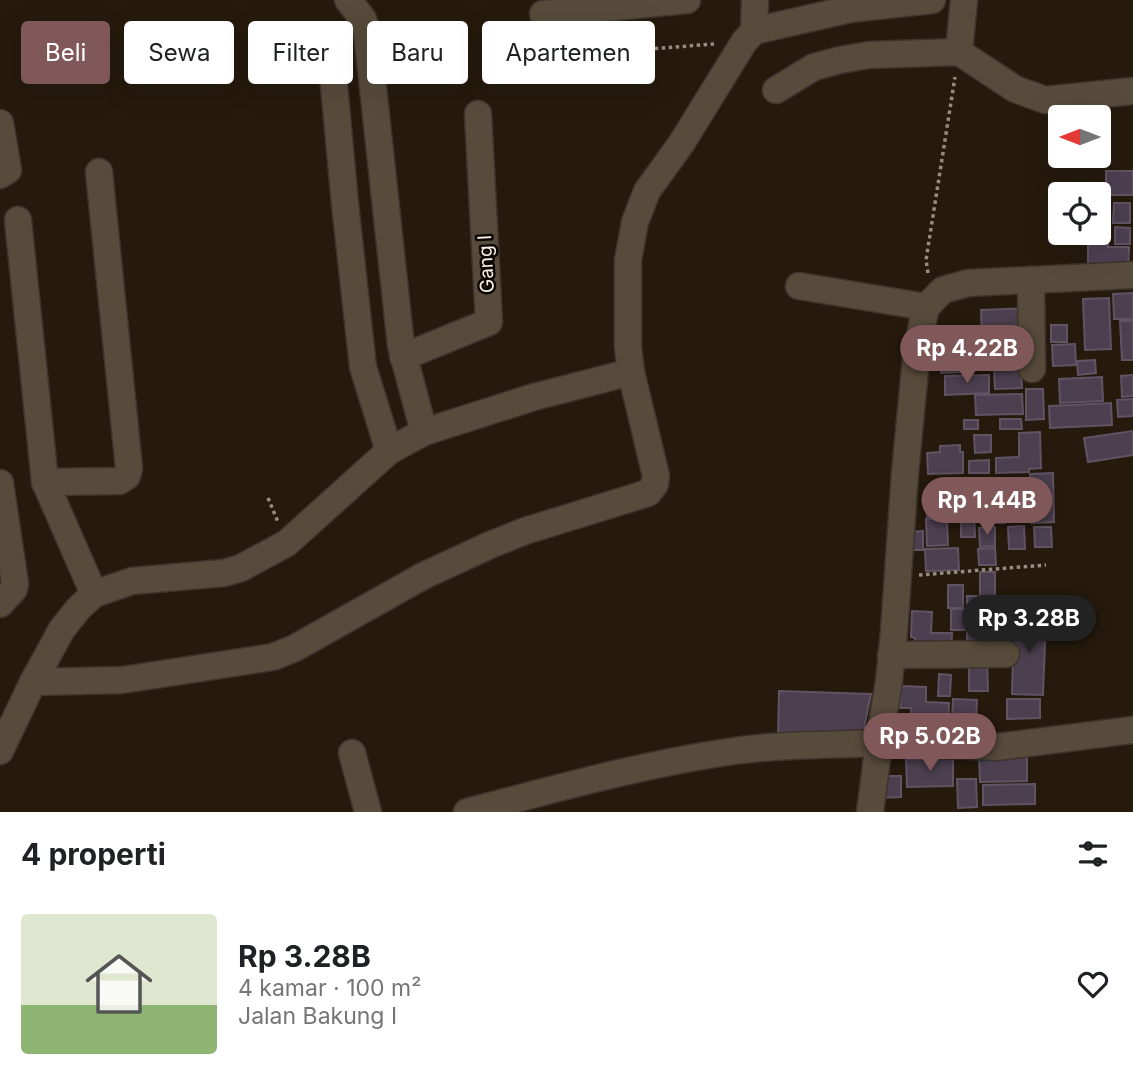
<!DOCTYPE html>
<html lang="id">
<meta charset="utf-8">
<style>
:root{--surface:#fff;--page:#f2f2f2;--text:#202124;--muted:#757577;--line:#e0e0e0;--accent:#80585a}
body{margin:0;font-family:Inter,sans-serif;background:var(--page);color:var(--text);height:100vh;display:flex;flex-direction:column;font-size:26px;white-space:nowrap}
*{box-sizing:border-box;margin:0}
p{font-size:23px;color:var(--muted)}
.icon{flex:none;width:38px;height:38px;fill:none;stroke:currentColor;stroke-width:2;stroke-linecap:round;stroke-linejoin:round}
.map{position:relative;height:812px;overflow:hidden}
.sheet{display:flex;flex-direction:column;background:var(--surface);flex:1}
.sheet>*{flex:none}
.top-card{position:absolute;left:21px;top:21px;width:700px;height:63px;display:flex;gap:14px}
.needle{width:46px;rotate:270deg}
.fabs{position:absolute;left:1048px;top:105px;display:grid;gap:14px}
.fabs a{display:grid;place-items:center;width:63px;height:63px;border-radius:7px;background:var(--surface);box-shadow:0 7px 28px #0002;font-size:35px}
.price{position:absolute;translate:-50% -60px;padding:0 16px;border-radius:24px;background:var(--accent);color:#fff;font-size:23px;line-height:46px;filter:drop-shadow(0 2px 4px #0008)}
.price::after{content:'';position:absolute;left:50%;top:42px;width:21px;height:16px;margin-left:-10px;background:inherit;clip-path:polygon(0 0,100% 0,50% 100%)}
.price.on{background:#222;color:#fff}
ul{padding:0;list-style:none}
li{display:flex;align-items:center;gap:21px;height:175px;padding:0 21px}
li+li{border-top:2px solid var(--line)}
li span{display:grid;place-items:center;flex:none;width:196px;height:140px;border-radius:7px;color:#555}
li>.icon{margin-inline-start:auto}
span .icon{width:84px;height:84px;fill:#fffc;stroke-width:1}
li b{font-size:30px}
h2{display:flex;justify-content:space-between;align-items:center;height:84px;padding:0 21px;font-size:30px}
.chip{padding:0 24px;border-radius:7px;background:var(--surface);box-shadow:0 7px 28px #0002;font-size:24px;line-height:63px}
.chip.on{background:var(--accent);color:#fff}
.map>svg:first-child{display:block}
</style>
<div class="map">
<svg width="1133" height="812" viewBox="0 0 1133 812">
<rect width="100%" height="100%" fill="#251a0c"/>
<g fill="#4c4050" stroke="#605364" stroke-width="2">
<rect x="1106" y="171" width="27" height="24"/>
<polygon points="1114,203 1130,203 1130,223 1113,223"/>
<rect x="1099" y="204" width="6" height="23"/>
<polygon points="1115,227 1130,228 1130,244 1115,244"/>
<polygon points="1099,231 1108,231 1108,247 1129,247 1128,270 1088,270 1088,233 1099,233"/>
<polygon points="1133,293 1133,319 1114,319 1113,294"/>
<polygon points="1109,298 1111,349 1085,350 1083,299"/>
<polygon points="1029,308 1030,349 991,350 992,369 975,369 975,348 982,347 981,310"/>
<polygon points="1120,321 1133,321 1133,360 1122,360"/>
<rect x="1051" y="325" width="16" height="17"/>
<polygon points="1075,344 1076,365 1053,366 1052,345"/>
<polygon points="940,349 959,349 960,372 941,373"/>
<polygon points="1095,360 1096,373 1078,375 1077,361"/>
<polygon points="1021,369 1022,388 995,389 994,370"/>
<polygon points="989,375 989,393 945,395 945,376"/>
<polygon points="1133,375 1133,396 1122,397 1121,376"/>
<polygon points="1102,377 1103,401 1060,403 1059,379"/>
<polygon points="1026,389 1043,389 1044,419 1026,420"/>
<polygon points="1022,394 1023,414 976,415 975,395"/>
<polygon points="1133,399 1133,416 1118,417 1117,400"/>
<polygon points="1111,403 1112,425 1050,428 1049,406"/>
<polygon points="1000,419 1021,419 1022,429 1000,429"/>
<rect x="964" y="420" width="14" height="9"/>
<polygon points="1133,431 1133,455 1088,462 1084,438"/>
<polygon points="1040,432 1041,468 1029,469 1029,472 996,473 996,458 1019,457 1019,433"/>
<polygon points="974,435 991,435 991,452 975,453"/>
<polygon points="960,445 960,452 963,452 963,473 928,474 927,453 940,452 940,446"/>
<polygon points="989,460 989,473 969,473 969,461"/>
<polygon points="1053,473 1054,522 1031,523 1030,474"/>
<polygon points="969,478 985,478 985,483 987,480 1007,479 1007,497 990,498 990,500 1004,500 1005,523 981,523 980,490 970,490"/>
<polygon points="969,493 970,511 955,511 955,494"/>
<polygon points="938,499 938,517 927,517 926,500"/>
<polygon points="974,514 975,537 961,537 961,515"/>
<polygon points="926,519 947,519 948,545 927,546"/>
<polygon points="1024,526 1025,549 1009,549 1008,527"/>
<polygon points="995,527 995,546 980,547 979,528"/>
<polygon points="1034,527 1051,527 1052,547 1035,547"/>
<polygon points="923,531 923,550 912,550 911,532"/>
<polygon points="958,548 959,570 926,571 925,549"/>
<polygon points="995,548 996,565 979,565 978,549"/>
<polygon points="980,572 995,572 995,613 980,614"/>
<rect x="948" y="585" width="15" height="23"/>
<polygon points="967,596 977,596 977,610 967,611"/>
<rect x="951" y="609" width="14" height="21"/>
<polygon points="912,611 932,612 931,633 952,633 951,653 914,652 915,638 911,637"/>
<polygon points="1014,616 1046,617 1043,695 1012,694"/>
<polygon points="967,619 984,619 985,653 967,653"/>
<polygon points="987,656 988,691 969,691 969,657"/>
<polygon points="939,674 951,675 950,696 938,696"/>
<polygon points="901,686 926,687 926,702 949,703 948,725 925,724 925,717 911,717 911,708 900,708"/>
<polygon points="779,691 871,694 863,733 778,737"/>
<polygon points="953,699 977,700 976,721 952,720"/>
<polygon points="1007,699 1040,699 1040,718 1007,719"/>
<polygon points="1027,754 1027,781 980,782 979,755"/>
<polygon points="906,759 953,759 953,786 907,787"/>
<polygon points="877,776 901,776 901,797 877,798"/>
<polygon points="957,779 976,779 977,807 958,808"/>
<polygon points="1035,784 1035,804 983,805 983,785"/>
</g>
<g fill="none" stroke-linecap="round" stroke-linejoin="round">
<defs>
<g id="minor">
<polyline points="348,0 363,19 367,32 401,346 424,432"/>
<polyline points="543,14 687,0"/>
<polyline points="754,31 755,0"/>
<polyline points="959,52 964,0"/>
<polyline points="331,53 345,204 363,367 389,451"/>
<polyline points="776,90 814,67 840,60 869,55 959,52 1015,89 1045,100 1133,91"/>
<polyline points="0,123 8,170 0,175"/>
<polyline points="18,220 45,482 94,594"/>
<polyline points="1031,280 1032,369"/>
<polyline points="799,286 926,307"/>
<polyline points="403,357 489,322 478,114"/>
<polyline points="45,482 120,481 127,476 129,468 99,172"/>
<polyline points="0,483 15,584 14,589 0,604"/>
<polyline points="891,655 1006,654"/>
<polyline points="33,682 122,680 273,657 295,648 423,576 490,545 525,531 648,493 655,484 656,476 631,372 628,347 628,260 635,222 647,191 681,144 744,42 754,31 850,9 932,0"/>
<polyline points="0,751 33,682 62,629 79,608 94,594 132,581 224,573 241,568 287,543 389,451 424,432 534,397 631,372"/>
<polyline points="352,753 368,812"/>
<path d="M467 812C555 789 643 764 734 751 782 744 831 745 879 743L889 681 894 632 905 473 917 348 926 307 943 290 968 283 1133 275"/>
<polyline points="870,812 879,743 997,747 1133,730"/>
</g>
</defs>
<use href="#minor" stroke="#3d342e" stroke-width="29"/>
<g stroke="#968d82" stroke-width="3.5" stroke-dasharray="3.5 3.5" stroke-linecap="butt">
<polyline points="571,55 714,44"/>
<polyline points="928,273 926,260 955,77"/>
<polyline points="268,498 278,522"/>
<polyline points="919,575 1046,565"/>
</g>
<use href="#minor" stroke="#574b3b" stroke-width="26"/>
</g>
<g text-anchor="middle" dominant-baseline="central" stroke-width="5" stroke-linejoin="round" paint-order="stroke">
<g font-size="19" fill="#f8f1e7" stroke="#0a0602">
<text transform="translate(486 264) rotate(-93)">Gang I</text>
</g>
</g>
</svg>
<div class="fabs">
<a><svg class="needle" viewBox="-14 -14 28 28"><path d="M0-13l5 13h-10z" fill="#e53935"/><path d="M0 13l5-13h-10z" fill="#757577"/></svg></a>
<a><svg class="icon" aria-label="locate" viewBox="0 0 24 24"><circle cx="12" cy="12" r="6"/><path d="M12 2v4M12 18v4M2 12h4M18 12h4"/></svg></a>
</div>
<b class="price" style="left:967px;top:385px">Rp 4.22B</b>
<b class="price" style="left:987px;top:537px">Rp 1.44B</b>
<b class="price on" style="left:1029px;top:655px">Rp 3.28B</b>
<b class="price" style="left:930px;top:773px">Rp 5.02B</b>
<div class="top-card">
<a class="chip on">Beli</a>
<a class="chip">Sewa</a>
<a class="chip">Filter</a>
<a class="chip">Baru</a>
<a class="chip">Apartemen</a>
</div>
</div>
<section class="sheet">
<h2>4 properti<svg class="icon" aria-label="filters" viewBox="0 0 24 24"><path d="M4 7h16M4 17h16"/><circle cx="9" cy="7" r="2"/><circle cx="15" cy="17" r="2"/></svg></h2>
<ul>
<li><span style="background:linear-gradient(#dfe7d0 65%,#8fb573 0)"><svg class="icon" aria-label="home" viewBox="0 0 24 24"><path d="M3 11l9-7 9 7M6 9v11h12V9"/></svg></span><div><b>Rp 3.28B</b><p>4 kamar · 100 m²</p><p>Jalan Bakung I</p></div><svg class="icon" aria-label="heart" viewBox="0 0 24 24"><path d="M12 20l-8-8c-3-5 5-10 8-4 3-6 11-1 8 4z"/></svg></li>
</ul>
</section>
